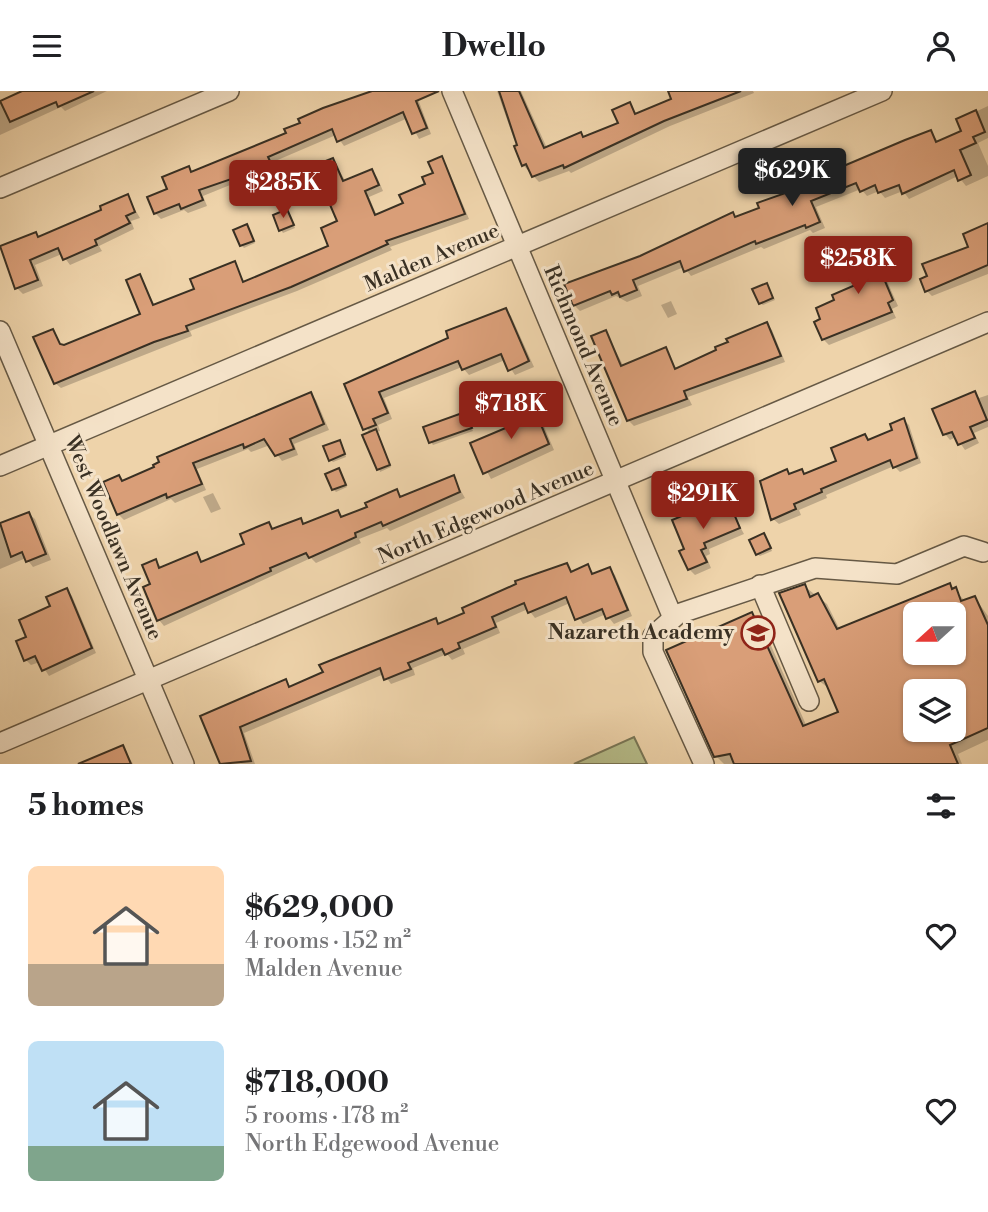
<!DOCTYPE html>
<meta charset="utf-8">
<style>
:root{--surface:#fff;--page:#f6f6f6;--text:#202124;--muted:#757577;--accent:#8f2418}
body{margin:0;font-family:"Libre Bodoni",serif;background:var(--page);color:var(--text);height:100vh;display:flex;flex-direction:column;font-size:26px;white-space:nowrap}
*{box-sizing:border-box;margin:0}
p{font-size:23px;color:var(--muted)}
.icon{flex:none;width:38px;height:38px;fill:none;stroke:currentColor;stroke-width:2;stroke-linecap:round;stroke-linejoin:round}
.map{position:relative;height:673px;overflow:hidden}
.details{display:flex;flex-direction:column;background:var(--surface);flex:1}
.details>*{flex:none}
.needle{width:46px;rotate:249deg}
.tools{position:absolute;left:903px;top:511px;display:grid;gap:14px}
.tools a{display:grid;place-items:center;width:63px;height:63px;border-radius:10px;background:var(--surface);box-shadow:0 2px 5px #0004;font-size:35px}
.price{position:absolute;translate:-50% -60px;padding:0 16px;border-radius:7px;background:var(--accent);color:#fff;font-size:23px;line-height:46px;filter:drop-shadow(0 2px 4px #0008)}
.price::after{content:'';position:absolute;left:50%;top:42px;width:21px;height:16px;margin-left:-10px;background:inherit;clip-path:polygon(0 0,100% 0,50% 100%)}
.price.current{background:#222;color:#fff}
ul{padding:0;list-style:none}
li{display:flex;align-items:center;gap:21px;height:175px;padding:0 28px}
li span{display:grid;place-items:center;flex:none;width:196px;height:140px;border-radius:10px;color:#555}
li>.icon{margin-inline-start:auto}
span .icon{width:84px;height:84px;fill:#fffc;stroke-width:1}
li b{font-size:30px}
h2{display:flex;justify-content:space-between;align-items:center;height:84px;padding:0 28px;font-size:30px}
header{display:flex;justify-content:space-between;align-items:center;height:91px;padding:0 28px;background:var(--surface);font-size:32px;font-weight:700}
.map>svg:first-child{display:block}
</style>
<header><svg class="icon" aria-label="menu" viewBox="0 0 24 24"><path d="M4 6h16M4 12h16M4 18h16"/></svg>Dwello<svg class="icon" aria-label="person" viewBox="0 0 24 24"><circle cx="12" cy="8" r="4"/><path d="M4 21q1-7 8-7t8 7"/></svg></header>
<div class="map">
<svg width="988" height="673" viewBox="0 0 988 673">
<rect width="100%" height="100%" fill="#eed3aa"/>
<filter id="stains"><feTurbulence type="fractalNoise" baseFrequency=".00286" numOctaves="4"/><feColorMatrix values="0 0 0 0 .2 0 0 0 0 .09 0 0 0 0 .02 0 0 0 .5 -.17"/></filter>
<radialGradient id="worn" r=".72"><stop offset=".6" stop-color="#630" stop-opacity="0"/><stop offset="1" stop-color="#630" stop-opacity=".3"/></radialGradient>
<polygon fill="#b6bd8a" stroke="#787656" stroke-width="2" points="634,646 647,673 574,673"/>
<g fill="#0003" fill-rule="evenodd">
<polygon points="26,0 107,0 65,20 61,16 0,44 0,12"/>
<polygon points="375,0 415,0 431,43 419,48 408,27 344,55 336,44 273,71 276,80 244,93 240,90 203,105 207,115 188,122 184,119 161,128 155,122 169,99 189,77 193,82 288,42 302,33 301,29"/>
<polygon points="497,0 521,0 547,57 585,48 620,33 629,13 637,24 674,9 670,0 753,0 754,2 670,35 571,82 569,80 539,91 523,74"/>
<polygon points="988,15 988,47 978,52 988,75 988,85 966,95 958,85 909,108 903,100 885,107 879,100 867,105 861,98 816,116 825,137 813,142 810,139 764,158 761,156 691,185 684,176 638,195 642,205 627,211 616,205 580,220 574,214 641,167 733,123 737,128 931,41 939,52 963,41 958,29"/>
<polygon points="441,67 446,73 469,128 390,156 392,159 297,200 190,240 192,245 61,297 55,292 52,240 62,255 142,224 140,185 155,215 196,199 234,172 245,192 331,156 340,131 326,100 311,107 305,102 317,80 333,69 346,91 372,80 377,86 383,100 369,106 377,125 405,113 427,94"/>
<polygon points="127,105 140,127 131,130 134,138 99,155 102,160 70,174 62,163 35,174 43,195 23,203 17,197 36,143 39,147 104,119"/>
<polygon points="289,123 295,137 283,142 281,139"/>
<polygon points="988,134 988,183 932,205 927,200 971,157"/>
<polygon points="247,135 255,152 244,157 241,154"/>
<polygon points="875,150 891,178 883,181 898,215 892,218 896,227 829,254 823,248 862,193 861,166"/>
<polygon points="767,194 775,209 763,214 760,212"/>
<polygon points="671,210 677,223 668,227 661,214"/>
<polygon points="506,219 511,225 534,276 515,284 505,269 469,284 462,276 384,307 392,328 378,334 380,340 377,341 391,376 380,381 370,343 346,294 451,248"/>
<polygon points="766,233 772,239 785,271 688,306 692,314 634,335 628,329 606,241 624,276 665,258 677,279"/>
<polygon points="974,302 979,307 988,304 988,336 974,342 979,352 965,359 956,346 950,349 945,343"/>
<polygon points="311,303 316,309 329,339 294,353 298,364 282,370 270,354 251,361 248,358 197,378 206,399 175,412 171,408 124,429 118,423 119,386 124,391"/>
<polygon points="531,314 537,319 554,359 491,388 472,353 522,332"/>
<polygon points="465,323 473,340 433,354 431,351 425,337"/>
<polygon points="904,329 909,334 921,372 900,381 894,375 826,404 827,407 799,419 801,424 779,433 773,428 787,380 791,384 801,380 806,384 838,371 865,345 870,350 894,340"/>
<polygon points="342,353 346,366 333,371 331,369"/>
<polygon points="339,379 347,396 336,401 333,398"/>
<polygon points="453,386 465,407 390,440 387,437 359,448 361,452 316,472 311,467 164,535 159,529 152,494 156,470 162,477 196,463 203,472 246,454 268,433 274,439 300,429 305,434 338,421 344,427 369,417 396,400 403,407"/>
<polygon points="213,402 221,418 211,422 203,406"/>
<polygon points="728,413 744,443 709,458 710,463 706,465 711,477 695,484 689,478 686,459 715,419"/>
<polygon points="29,423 35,428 51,469 33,476 26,467 0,478 0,435"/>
<polygon points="766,447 772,460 760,465 757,463"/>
<polygon points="566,474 573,482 588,475 595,484 609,478 615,484 632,525 614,533 606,523 583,533 570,512 535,527 528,518 496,532 500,542 463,558 465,563 452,569 447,563 413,577 415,584 391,593 384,583 244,642 255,673 221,673 202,626 285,590 291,596 435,529 440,534 466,523 464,518 538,482"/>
<path d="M950 494 965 510 975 507 988 525V649L958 663 962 673H724L716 665 752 523 761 532 807 636 840 622 830 598 819 590 804 495 827 513 840 539ZM915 523H954V562H915ZM915 600H954V639H915Z"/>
<polygon points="67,499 72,505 96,562 49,585 40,571 31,574 26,569 29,547"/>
<polygon points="123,656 133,673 84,673"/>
</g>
<g fill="#d99e78" stroke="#393023" stroke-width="2" fill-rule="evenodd">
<polygon points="22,0 94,0 58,16 56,11 10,31 0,10"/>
<polygon points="372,0 439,0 416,10 427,37 412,43 403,21 337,51 332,38 268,66 272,74 199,99 203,109 181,118 179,113 154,123 147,106 167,98 162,86 189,75 191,81 286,42 284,38 300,32 298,28 323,17"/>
<polygon points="499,0 519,0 544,57 581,41 583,46 618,32 612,19 630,11 635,23 671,8 668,0 741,0 664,30 564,77 563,74 532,86 526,73 522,75 514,55 517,54"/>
<polygon points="976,19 985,41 973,46 976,52 960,59 971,84 958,90 954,79 902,103 899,94 878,102 875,94 860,101 856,92 811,110 820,131 806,137 805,134 756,153 755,150 684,181 680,170 633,189 637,199 620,206 618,201 612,204 610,200 573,215 564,193 640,165 733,121 735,126 759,117 757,112 817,91 815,87 905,49 931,39 936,51 961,40 956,28"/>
<polygon points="442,65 465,123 386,150 388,153 291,196 186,235 188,240 154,251 54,293 33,246 53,238 60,253 64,254 140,223 126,189 140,183 153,214 194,198 190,188 235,170 243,191 328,155 321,137 337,130 322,95 304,103 297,86 315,79 313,75 333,67 343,90 372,78 379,94 365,100 375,124 403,112 399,104 425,93 422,86 433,82 428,71"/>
<polygon points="128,103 135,121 126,125 130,132 95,149 97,154 63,169 58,157 30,169 38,189 15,198 0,155 36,141 38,146 101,119 100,115"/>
<polygon points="287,118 294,134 279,140 273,124"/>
<polygon points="988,132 988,174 925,201 920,188 927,185 922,173 968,156 963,143"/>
<polygon points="247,133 254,150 240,155 233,139"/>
<polygon points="876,148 886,172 879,176 893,209 888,212 892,221 822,249 814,231 820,228 816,217 834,209 832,204 860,192 850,169 858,165 855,157"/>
<polygon points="767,192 773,207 759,213 752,198"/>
<polygon points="506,217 529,270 508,280 501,263 462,279 458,270 379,301 388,322 373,328 376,334 363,339 344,293 448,247 446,240"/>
<polygon points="767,231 781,265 684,300 687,308 627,330 591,245 606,239 621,275 666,256 675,278 716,259 715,256 728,251 726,248"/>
<polygon points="975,300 987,329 970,336 975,347 958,354 952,341 943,344 932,318"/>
<polygon points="311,301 324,333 290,348 294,358 275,365 264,348 244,357 243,353 193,372 202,393 167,407 166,403 117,424 103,391 119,384 122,390 154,376 153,374 159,371 157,366"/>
<polygon points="532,312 549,353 483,383 470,352 520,331 514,319"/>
<polygon points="465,321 472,337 429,352 423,336"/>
<polygon points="904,327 917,367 893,377 890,369 821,398 822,401 794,413 796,418 771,429 760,390 787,378 789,383 802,378 804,383 836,370 831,357 865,343 868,349 892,339 890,333"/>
<polygon points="376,338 390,374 377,379 362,344"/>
<polygon points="340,349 345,363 329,370 323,355"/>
<polygon points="339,377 346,394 332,399 325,383"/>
<polygon points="454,384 460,401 383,435 381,431 355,442 356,446 309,467 306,462 270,477 271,480 157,530 143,496 150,493 142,474 156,468 159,477 197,461 201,471 244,453 240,443 269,431 272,438 301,427 303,433 338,419 341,426 367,416 365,412 397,398 400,406"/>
<polygon points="729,411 740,437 704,452 706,457 701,459 707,471 688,479 679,460 684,458 672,429 711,413 713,417"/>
<polygon points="29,421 46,463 26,471 22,461 11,466 0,432"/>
<polygon points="764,442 771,457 756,464 749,449"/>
<polygon points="567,472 571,481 588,473 592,483 610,476 628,519 606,528 602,518 575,529 566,506 528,522 524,512 492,526 496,536 458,552 460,557 445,564 442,558 408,572 411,578 384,589 380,577 240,636 251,670 220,673 200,625 286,588 289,596 323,581 319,574 436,527 438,533 464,522 462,517 516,493 515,490"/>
<path d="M950 492 952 498 956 496 961 510 975 505 988 534V637L950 654 958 673H734L730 663 714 666 666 559 752 521 803 635 838 621 824 588 818 591 779 502 805 493 810 506 818 502 837 538ZM915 523H954V562H915ZM915 600H954V639H915Z"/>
<polygon points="67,497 92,557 42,580 35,565 24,570 16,550 26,546 19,529 50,515 46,506"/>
<polygon points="123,654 131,673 78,673"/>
</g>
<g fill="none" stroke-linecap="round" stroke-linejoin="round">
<defs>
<g id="minor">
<polyline points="452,0 673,527"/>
<polyline points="0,97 229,0"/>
<polyline points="0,240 184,673"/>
<polyline points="0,375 882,0"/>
<polyline points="760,494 809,610"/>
<polyline points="0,652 988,231"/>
<polyline points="704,673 653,561 653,545 678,523 815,477 897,483 964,455 983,461"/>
</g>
</defs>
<use href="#minor" stroke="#665945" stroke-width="22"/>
<use href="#minor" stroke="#f4e2c8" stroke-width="19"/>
</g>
<defs>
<symbol id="school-ring" viewBox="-11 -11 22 22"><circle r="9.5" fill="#f4e2c8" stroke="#8f2418" stroke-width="1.5"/><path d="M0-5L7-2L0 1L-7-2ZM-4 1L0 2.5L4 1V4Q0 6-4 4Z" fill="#8f2418"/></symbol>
</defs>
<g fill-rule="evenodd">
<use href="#school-ring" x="739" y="523" width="38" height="38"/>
</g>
<g text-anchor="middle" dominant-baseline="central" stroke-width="6" stroke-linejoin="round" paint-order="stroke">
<g font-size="21" fill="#393023" stroke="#f4e2c8">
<text transform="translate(432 167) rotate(-23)">Malden Avenue</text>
<text transform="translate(583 255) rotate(67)">Richmond Avenue</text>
<text transform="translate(486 422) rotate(-23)">North Edgewood Avenue</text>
<text transform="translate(113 447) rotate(67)">West Woodlawn Avenue</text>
</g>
<g font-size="21" font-weight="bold" fill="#393023" stroke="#f4e2c8" text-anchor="end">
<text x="734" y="542">Nazareth Academy</text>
</g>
</g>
<rect width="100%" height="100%" filter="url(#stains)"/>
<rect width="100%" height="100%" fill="url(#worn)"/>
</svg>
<div class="tools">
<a><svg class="needle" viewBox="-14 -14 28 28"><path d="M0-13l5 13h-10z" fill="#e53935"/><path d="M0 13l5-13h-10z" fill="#757577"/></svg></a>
<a><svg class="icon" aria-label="layers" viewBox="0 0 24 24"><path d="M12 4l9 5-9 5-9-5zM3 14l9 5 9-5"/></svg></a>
</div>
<b class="price current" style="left:792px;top:117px">$629K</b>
<b class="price" style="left:283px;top:129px">$285K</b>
<b class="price" style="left:858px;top:205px">$258K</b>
<b class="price" style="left:511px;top:350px">$718K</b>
<b class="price" style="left:703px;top:440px">$291K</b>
</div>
<section class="details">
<h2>5 homes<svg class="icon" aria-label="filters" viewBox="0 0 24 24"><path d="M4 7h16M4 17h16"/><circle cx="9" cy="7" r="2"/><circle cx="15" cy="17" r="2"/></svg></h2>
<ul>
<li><span style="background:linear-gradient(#ffd9b3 70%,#b9a48a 0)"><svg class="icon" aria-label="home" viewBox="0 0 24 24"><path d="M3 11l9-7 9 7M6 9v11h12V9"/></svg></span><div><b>$629,000</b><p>4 rooms · 152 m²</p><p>Malden Avenue</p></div><svg class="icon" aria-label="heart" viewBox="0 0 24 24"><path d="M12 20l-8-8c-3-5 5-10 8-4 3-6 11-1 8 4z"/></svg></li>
<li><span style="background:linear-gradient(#bfe0f5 75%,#7fa58c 0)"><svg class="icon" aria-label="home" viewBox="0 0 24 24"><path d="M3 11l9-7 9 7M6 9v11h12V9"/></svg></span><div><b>$718,000</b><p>5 rooms · 178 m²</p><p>North Edgewood Avenue</p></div><svg class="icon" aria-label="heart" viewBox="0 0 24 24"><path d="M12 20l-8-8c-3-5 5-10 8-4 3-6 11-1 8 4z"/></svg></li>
</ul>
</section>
